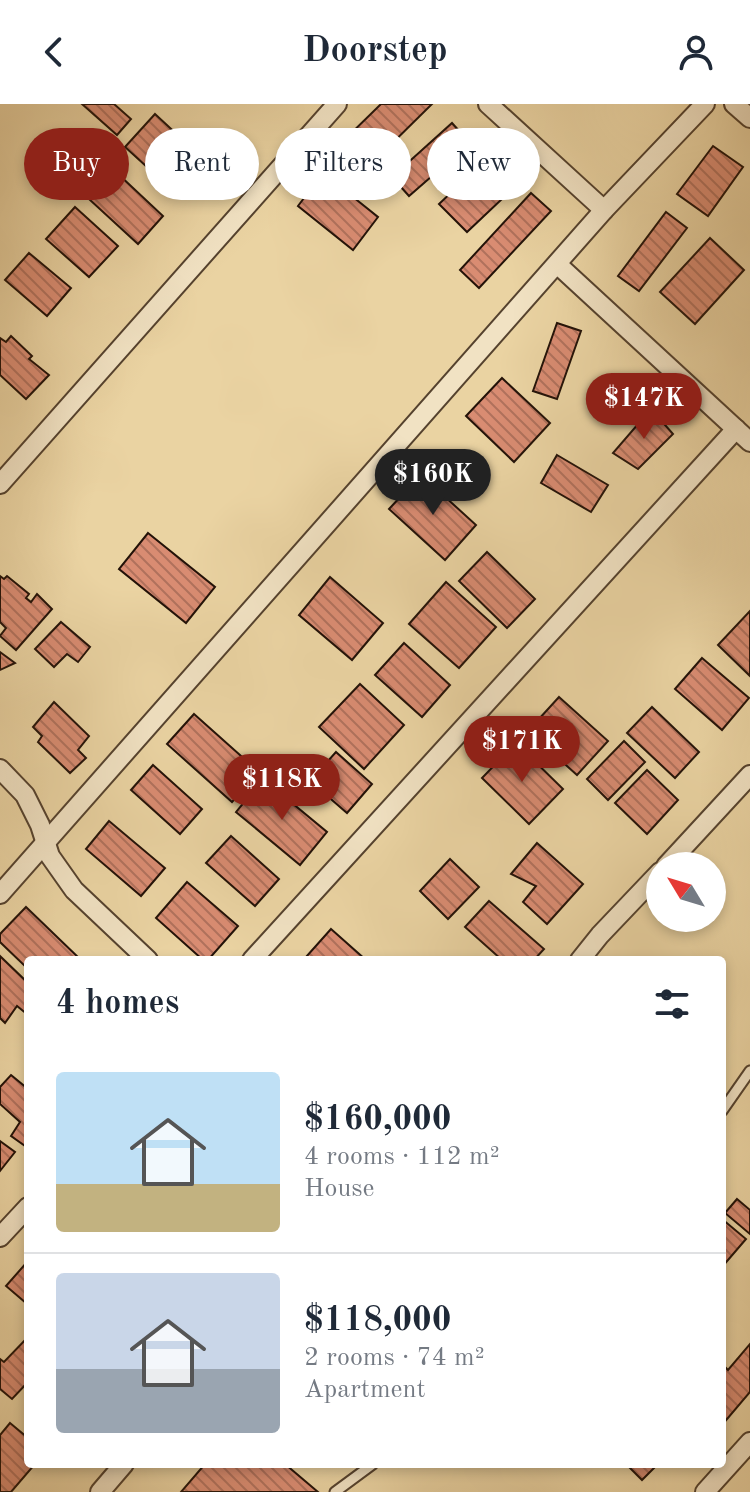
<!DOCTYPE html>
<meta charset="utf-8">
<style>
:root{--surface:#fff;--page:#f6f6f7;--text:#1f2937;--muted:#747a83;--line:#e0e1e3;--accent:#8f2418}
body{margin:0;font-family:"Old Standard TT",serif;background:var(--page);color:var(--text);height:100vh;display:flex;flex-direction:column;font-size:30px;white-space:nowrap}
*{box-sizing:border-box;margin:0}
p{font-size:26px;color:var(--muted)}
.icon{flex:none;width:44px;height:44px;fill:none;stroke:currentColor;stroke-width:2;stroke-linecap:round;stroke-linejoin:round}
.map{position:relative;flex:1;overflow:hidden}
.side{position:absolute;left:24px;top:852px;width:702px;height:512px;display:flex;flex-direction:column;background:var(--surface);border-radius:8px;box-shadow:0 4px 12px #0003}
.side>*{flex:none}
.hud{position:absolute;left:24px;top:24px;width:702px;height:72px;display:flex;gap:16px}
.needle{width:52px;rotate:308deg}
.tools{position:absolute;left:646px;top:748px;display:grid;gap:16px}
.tools a{display:grid;place-items:center;width:80px;height:80px;border-radius:50%;background:var(--surface);box-shadow:0 4px 12px #0003;font-size:40px}
.price{position:absolute;translate:-50% -68px;padding:0 18px;border-radius:28px;background:var(--accent);color:#fff;font-size:26px;line-height:52px;filter:drop-shadow(0 2px 4px #0008)}
.price::after{content:'';position:absolute;left:50%;top:48px;width:24px;height:18px;margin-left:-12px;background:inherit;clip-path:polygon(0 0,100% 0,50% 100%)}
.price.on{background:#222;color:#fff}
ul{padding:0;list-style:none}
li{display:flex;align-items:center;gap:24px;height:200px;padding:0 32px}
li+li{border-top:2px solid var(--line)}
li span{display:grid;place-items:center;flex:none;width:224px;height:160px;border-radius:8px;color:#555}
li>.icon{margin-inline-start:auto}
span .icon{width:96px;height:96px;fill:#fffc;stroke-width:1}
li b{font-size:34px}
h2{display:flex;justify-content:space-between;align-items:center;height:96px;padding:0 32px;font-size:34px}
.tag{padding:0 28px;border-radius:36px;background:var(--surface);box-shadow:0 4px 12px #0003;font-size:28px;line-height:72px}
.tag.on{background:var(--accent);color:#fff}
header{display:flex;justify-content:space-between;align-items:center;height:104px;padding:0 32px;background:var(--surface);font-size:36px;font-weight:700}
.map>svg:first-child{display:block}
</style>
<header><svg class="icon" aria-label="back" viewBox="0 0 24 24"><path d="M15 5l-7 7 7 7"/></svg>Doorstep<svg class="icon" aria-label="person" viewBox="0 0 24 24"><circle cx="12" cy="8" r="4"/><path d="M4 21q1-7 8-7t8 7"/></svg></header>
<div class="map">
<svg width="750" height="1388" viewBox="0 0 750 1388">
<defs>
<pattern id="building-back-hatch" width="6" height="6" patternUnits="userSpaceOnUse" patternTransform="scale(2)"><rect width="6" height="6" fill="#d98c72"/><path d="M-1 5l2 2M0 0l6 6M5-1l2 2" fill="none" stroke="#b0715c"/></pattern>
</defs>
<rect width="100%" height="100%" fill="#ead3a2"/>
<filter id="stains"><feTurbulence type="fractalNoise" baseFrequency=".0025" numOctaves="4"/><feColorMatrix values="0 0 0 0 .2 0 0 0 0 .09 0 0 0 0 .02 0 0 0 .5 -.17"/></filter>
<radialGradient id="worn" r=".72"><stop offset=".6" stop-color="#630" stop-opacity="0"/><stop offset="1" stop-color="#630" stop-opacity=".3"/></radialGradient>
<g fill="url(#building-back-hatch)" stroke="#231208" stroke-width="2">
<polygon points="82,0 114,0 131,15 117,31"/>
<polygon points="381,0 432,0 361,70 336,44"/>
<polygon points="155,10 210,61 180,93 125,43"/>
<polygon points="452,19 470,39 409,92 392,73"/>
<polygon points="713,42 743,63 708,112 677,90"/>
<polygon points="492,50 519,79 467,128 439,100"/>
<polygon points="116,68 163,112 138,140 90,96"/>
<polygon points="323,69 378,113 353,146 298,102"/>
<polygon points="531,89 551,107 479,184 460,166"/>
<polygon points="75,103 118,142 89,173 46,135"/>
<polygon points="666,108 687,124 639,187 618,172"/>
<polygon points="710,134 744,166 695,220 660,188"/>
<polygon points="29,149 71,184 47,212 5,176"/>
<polygon points="557,219 581,227 557,295 533,287"/>
<polygon points="11,232 32,252 29,255 49,271 26,295 0,271 0,234 6,238"/>
<polygon points="502,274 550,319 514,358 466,312"/>
<polygon points="651,305 673,330 638,365 613,349"/>
<polygon points="557,351 608,381 591,408 541,379"/>
<polygon points="421,371 476,421 445,456 389,405"/>
<polygon points="148,429 215,483 186,519 119,465"/>
<polygon points="487,448 535,495 507,524 459,477"/>
<polygon points="0,472 4,475 7,472 29,490 26,494 31,498 37,490 52,505 16,546 0,532 6,524 0,518"/>
<polygon points="330,473 383,519 352,556 299,511"/>
<polygon points="446,478 496,523 459,564 409,520"/>
<polygon points="750,507 750,572 718,541"/>
<polygon points="61,518 90,543 78,558 67,550 54,563 35,545"/>
<polygon points="404,539 450,581 422,613 375,571"/>
<polygon points="0,548 15,559 0,566"/>
<polygon points="702,554 749,594 722,626 675,585"/>
<polygon points="360,580 404,621 364,665 319,623"/>
<polygon points="559,593 608,637 577,671 528,627"/>
<polygon points="54,598 89,632 78,646 86,654 70,669 38,638 42,632 33,623"/>
<polygon points="652,603 699,648 675,674 627,629"/>
<polygon points="194,610 259,668 232,698 167,640"/>
<polygon points="624,637 645,658 608,696 587,675"/>
<polygon points="516,639 563,685 529,720 482,674"/>
<polygon points="336,648 372,680 347,709 310,677"/>
<polygon points="153,661 202,705 180,730 131,686"/>
<polygon points="647,666 678,696 647,730 615,699"/>
<polygon points="263,675 327,728 300,761 236,708"/>
<polygon points="109,717 165,764 141,792 86,745"/>
<polygon points="231,732 279,775 255,802 206,759"/>
<polygon points="537,739 583,780 547,820 523,798 536,782 511,770"/>
<polygon points="450,755 479,783 448,815 420,787"/>
<polygon points="187,778 238,822 208,856 203,856 156,814"/>
<polygon points="489,797 544,845 534,856 502,856 465,823"/>
<polygon points="26,803 81,856 28,856 28,865 0,838 0,830"/>
<polygon points="331,825 366,856 309,856 306,853"/>
<polygon points="0,852 28,879 28,911 17,902 5,919 0,914"/>
<polygon points="11,971 28,985 28,1044 11,1032 20,1018 0,1000 0,983"/>
<polygon points="0,1037 15,1048 0,1067"/>
<polygon points="737,1095 750,1106 750,1130 725,1109"/>
<polygon points="722,1115 746,1135 722,1163"/>
<polygon points="28,1157 28,1198 26,1199 6,1182"/>
<polygon points="28,1233 28,1278 12,1295 0,1285 0,1255 4,1258"/>
<polygon points="750,1240 750,1288 722,1321 722,1260 728,1266"/>
<polygon points="10,1319 28,1334 28,1360 35,1360 11,1388 0,1388 0,1331"/>
<polygon points="205,1360 285,1360 318,1388 181,1388"/>
<polygon points="632,1360 658,1360 642,1376 629,1363"/>
</g>
<g fill="none" stroke-linecap="round" stroke-linejoin="round">
<defs>
<g id="lane">
<polyline points="722,1007 750,967"/>
<polyline points="335,1388 373,1360"/>
</g>
<g id="street">
<polyline points="488,0 604,106"/>
<polyline points="734,0 750,14"/>
<polyline points="557,160 750,338"/>
<polyline points="0,380 337,0"/>
<polyline points="0,665 25,691 40,721 50,752 74,786 148,856"/>
<polyline points="666,762 750,671"/>
<polyline points="0,790 604,106 705,0"/>
<polyline points="252,856 736,325"/>
<polyline points="580,856 600,831 660,768"/>
<polyline points="0,1133 28,1103"/>
<polyline points="100,1388 124,1360"/>
<polyline points="705,1388 750,1338"/>
</g>
</defs>
<use href="#lane" stroke="#55422e" stroke-width="13"/>
<use href="#street" stroke="#55422e" stroke-width="22"/>
<use href="#lane" stroke="#f1e2c3" stroke-width="9"/>
<use href="#street" stroke="#f1e2c3" stroke-width="18"/>
</g>
<rect width="100%" height="100%" filter="url(#stains)"/>
<rect width="100%" height="100%" fill="url(#worn)"/>
</svg>
<div class="tools">
<a><svg class="needle" viewBox="-14 -14 28 28"><path d="M0-13l5 13h-10z" fill="#e53935"/><path d="M0 13l5-13h-10z" fill="#747a83"/></svg></a>
</div>
<b class="price" style="left:644px;top:337px">$147K</b>
<b class="price on" style="left:433px;top:413px">$160K</b>
<b class="price" style="left:522px;top:680px">$171K</b>
<b class="price" style="left:282px;top:718px">$118K</b>
<div class="hud">
<a class="tag on">Buy</a>
<a class="tag">Rent</a>
<a class="tag">Filters</a>
<a class="tag">New</a>
</div>
<section class="side">
<h2>4 homes<svg class="icon" aria-label="filters" viewBox="0 0 24 24"><path d="M4 7h16M4 17h16"/><circle cx="9" cy="7" r="2"/><circle cx="15" cy="17" r="2"/></svg></h2>
<ul>
<li><span style="background:linear-gradient(#bfe0f5 70%,#c2b280 0)"><svg class="icon" aria-label="home" viewBox="0 0 24 24"><path d="M3 11l9-7 9 7M6 9v11h12V9"/></svg></span><div><b>$160,000</b><p>4 rooms · 112 m²</p><p>House</p></div></li>
<li><span style="background:linear-gradient(#c9d6e8 60%,#9aa5b1 0)"><svg class="icon" aria-label="home" viewBox="0 0 24 24"><path d="M3 11l9-7 9 7M6 9v11h12V9"/></svg></span><div><b>$118,000</b><p>2 rooms · 74 m²</p><p>Apartment</p></div></li>
</ul>
</section>
</div>
